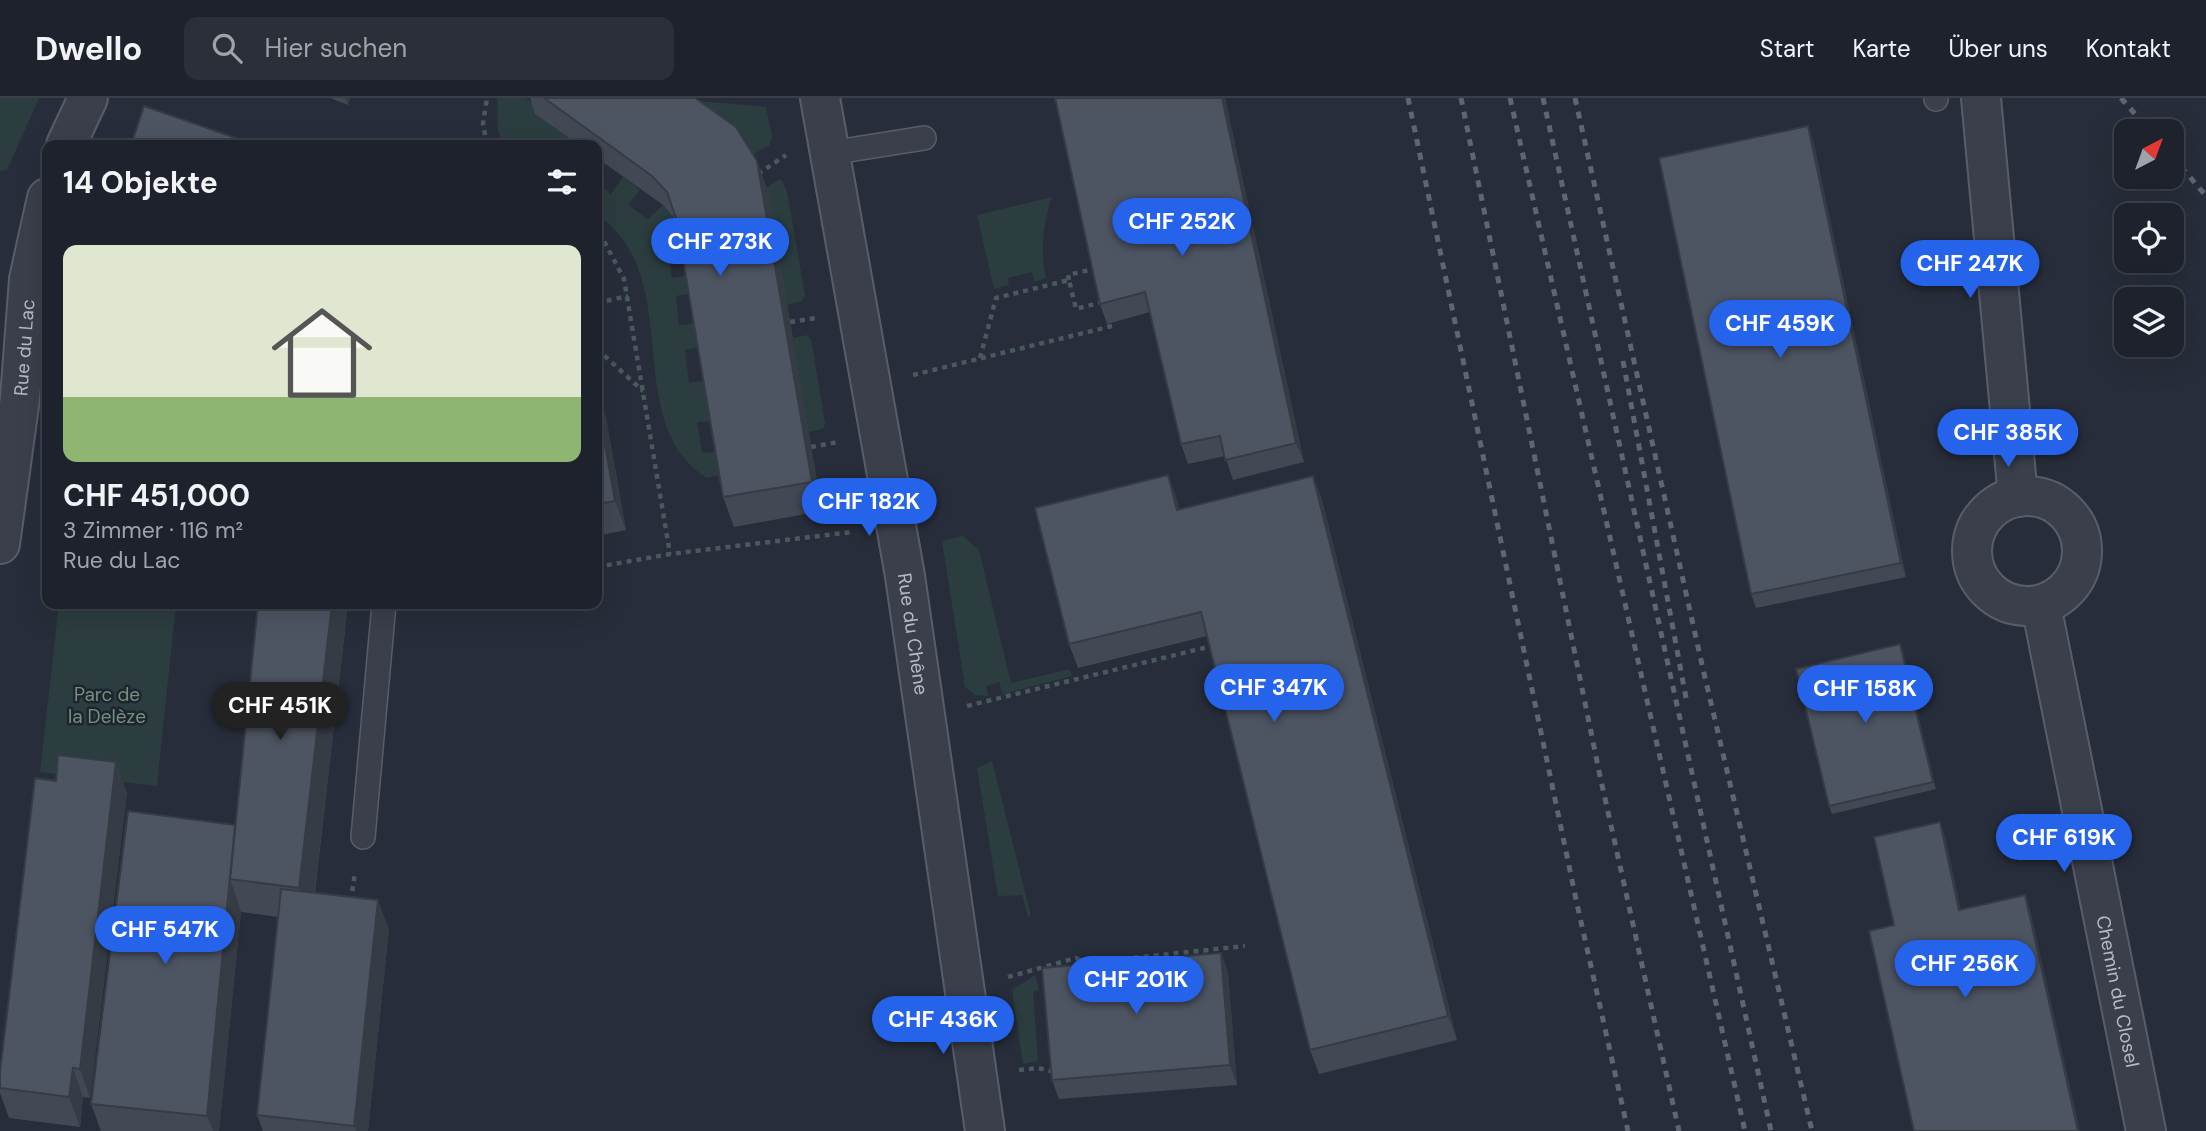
<!DOCTYPE html>
<html lang="de">
<meta charset="utf-8">
<style>
:root{--surface:#1d222c;--page:#2a2f38;--text:#f1f3f6;--muted:#a0a4a9;--line:#3b3f48;--accent:#2563eb}
body{margin:0;font-family:"DM Sans",sans-serif;background:var(--page);color:var(--text);height:100vh;display:flex;flex-direction:column;font-size:26px;white-space:nowrap}
*{box-sizing:border-box;margin:0}
p{font-size:23px;color:var(--muted)}
.icon{flex:none;width:38px;height:38px;fill:none;stroke:currentColor;stroke-width:2;stroke-linecap:round;stroke-linejoin:round}
.map{position:relative;flex:1;overflow:hidden}
.sheet{position:absolute;left:42px;top:42px;width:560px;height:469px;display:flex;flex-direction:column;background:var(--surface);border-radius:14px;box-shadow:0 7px 28px #0002,0 0 0 2px var(--line)}
.sheet>*{flex:none}
.needle{width:46px;rotate:41deg}
.buttons{position:absolute;left:2114px;top:21px;display:grid;gap:14px}
.buttons a{display:grid;place-items:center;width:70px;height:70px;border-radius:14px;background:var(--surface);box-shadow:0 7px 28px #0002,0 0 0 2px var(--line);font-size:35px}
.price{position:absolute;translate:-50% -60px;padding:0 16px;border-radius:24px;background:var(--accent);color:#fff;font-size:23px;line-height:46px;filter:drop-shadow(0 2px 4px #0008)}
.price::after{content:'';position:absolute;left:50%;top:42px;width:21px;height:16px;margin-left:-10px;background:inherit;clip-path:polygon(0 0,100% 0,50% 100%)}
.price.current{background:#222;color:#fff}
ul{padding:0;list-style:none}
li{display:grid;align-content:center;gap:14px;height:371px;padding:0 21px}
li span{display:grid;place-items:center;height:217px;border-radius:14px;color:#555}
li>.icon{margin-inline-start:auto}
span .icon{width:126px;height:126px;fill:#fffc;stroke-width:1}
li b{font-size:30px}
h2{display:flex;justify-content:space-between;align-items:center;height:84px;padding:0 21px;font-size:30px}
header{display:flex;align-items:center;gap:42px;box-sizing:border-box;height:98px;padding:0 35px;background:var(--surface);border-bottom:2px solid var(--line)}
header strong{font-size:33px}
nav{display:flex;gap:38px;margin-inline-start:auto;font-size:24px}
.search{width:490px;height:63px;background:var(--page);display:flex;align-items:center;gap:18px;box-sizing:border-box;padding:0 24px;border-radius:14px;color:var(--muted);font-size:26px}
.map>svg:first-child{display:block}
</style>
<header>
<strong>Dwello</strong>
<div class="search"><svg class="icon" aria-label="search" viewBox="0 0 24 24"><circle cx="10" cy="10" r="6"/><path d="M15 15l6 6"/></svg>Hier suchen</div>
<nav><a>Start</a><a>Karte</a><a>Über uns</a><a>Kontakt</a></nav>
</header>
<div class="map">
<svg width="2206" height="1033" viewBox="0 0 2206 1033">
<rect width="100%" height="100%" fill="#272d3a"/>
<g fill="#2c3d3f">
<polygon points="0,0 39,0 7,72 0,73"/>
<polygon points="497,0 526,0 539,11 536,16 579,47 503,47 498,33"/>
<polygon points="664,0 766,9 772,38 769,48 747,59"/>
<path d="M623 79 640 92 628 107 648 121 663 107 678 123 687 150 668 154 672 180 691 177 694 195 676 198 679 227 699 225 703 248 685 252 689 285 709 282 716 323 697 324 702 355 721 353 725 376 707 380C618 324 688 178 597 117V85L611 96Z"/>
<polygon points="778,82 782,82 787,93 805,197 802,203 787,207 766,90"/>
<path d="M1052 99C1043 126 1040 152 1046 180L1034 184 1032 174 1008 180 1009 187 994 191 977 117Z"/>
<polygon points="807,237 811,241 825,325 823,331 809,334 793,240"/>
<polygon points="963,438 979,452 1011,585 1070,571 1072,578 1003,596 999,584 986,588 988,598 975,597 965,589 942,443"/>
<polygon points="59,506 176,506 157,688 40,674"/>
<polygon points="992,663 1031,818 1028,819 1022,797 998,798 977,670"/>
<polygon points="1035,877 1039,892 1033,894 1038,963 1023,966 1012,892"/>
</g>
<g fill="none" stroke-linecap="round" stroke-linejoin="round">
<defs>
<g id="service">
<polyline points="1936,0 1936,1"/>
<polyline points="830,55 924,40"/>
<polyline points="363,739 384,506"/>
</g>
<g id="minor">
<path id="s1" d="M820 0 905 478 985 1033"/>
<polyline points="1981,0 2018,399"/>
<circle cx="2027" cy="453" r="55"/>
<path id="s2" d="M2041 507 2146 1033"/>
</g>
<g id="tertiary">
<polyline points="66,47 88,0"/>
<path id="s3" d="M0 446 20 300 29 181 47 100"/>
</g>
</defs>
<use href="#service" stroke="#585d69" stroke-width="26"/>
<use href="#minor" stroke="#585d69" stroke-width="42"/>
<use href="#tertiary" stroke="#585d69" stroke-width="42"/>
<g stroke="#4a595d" stroke-width="4.5" stroke-dasharray="5 5" stroke-linecap="butt">
<polyline points="487,47 483,26 487,0"/>
<polyline points="758,76 786,57"/>
<polyline points="597,137 603,141 624,181 670,456"/>
<polyline points="1069,182 1068,177 1094,171"/>
<polyline points="597,205 628,198"/>
<polyline points="790,224 817,220"/>
<polyline points="597,251 643,293"/>
<polyline points="980,260 996,200 1069,182 1076,211 1102,204"/>
<polyline points="913,277 1112,228"/>
<polyline points="811,349 838,344"/>
<polyline points="597,469 670,456 852,434"/>
<polyline points="967,608 1212,548"/>
<polyline points="351,803 355,774"/>
<polyline points="1008,879 1076,860 1085,865 1245,848"/>
<polyline points="1019,972 1038,970 1055,974"/>
</g>
<use href="#service" stroke="#3a3f4b" stroke-width="23"/>
<use href="#minor" stroke="#3a3f4b" stroke-width="38"/>
<use href="#tertiary" stroke="#3a3f4b" stroke-width="38"/>
<g stroke="#5f6573" stroke-width="5" stroke-dasharray="7 7" stroke-linecap="butt">
<polyline points="1408,0 1577,806 1628,1033"/>
<polyline points="1461,0 1600,678 1679,1033"/>
<polyline points="1510,0 1745,1033"/>
<polyline points="1543,0 1771,1033"/>
<polyline points="1575,0 1703,571 1812,1033"/>
<polyline points="2121,0 2150,33"/>
<polyline points="2172,58 2206,98"/>
<polyline points="1623,263 1686,600"/>
</g>
</g>
<g fill="#424955">
<polygon points="330,0 350,0 348,7"/>
<polygon points="530,0 695,0 757,63 768,93 822,413 734,429 723,399 676,122 663,107 597,60 597,47 579,47 535,16"/>
<polygon points="1055,0 1225,0 1304,364 1233,382 1225,358 1188,366 1181,346 1150,214 1107,226 1100,206"/>
<polygon points="1813,42 1906,479 1756,510 1751,496"/>
<polygon points="597,296 606,320 626,432 597,438"/>
<polygon points="1168,377 1179,411 1313,378 1322,402 1457,942 1319,976 1310,952 1207,538 1078,570 1069,546"/>
<polygon points="258,506 348,506 315,794 389,831 368,1033 263,1033 257,1017 278,819 242,814 241,813 219,1033 101,1033 91,1006 235,727"/>
<polygon points="1900,546 1936,691 1832,716 1829,708"/>
<polygon points="56,683 127,694 90,1000 83,999 80,1029 9,1020 0,995 0,974"/>
<polygon points="1221,855 1228,875 1237,987 1059,1001 1052,982"/>
</g>
<g fill="#363c45">
<polygon points="345,0 350,0 348,7"/>
<polygon points="1222,0 1225,0 1304,364 1296,345"/>
<polygon points="1808,28 1813,42 1906,479 1901,465"/>
<polygon points="757,63 768,93 822,413 812,384"/>
<polygon points="597,296 606,320 626,432 615,403 597,302"/>
<polygon points="1168,377 1177,401 1185,436 1177,412"/>
<polygon points="1313,378 1322,402 1457,942 1448,918"/>
<polygon points="332,506 348,506 311,823 299,790"/>
<polygon points="1900,546 1903,553 1936,691 1933,684"/>
<polygon points="116,664 127,694 90,1000 80,971"/>
<polygon points="1940,724 1945,738 1964,826 1959,812"/>
<polygon points="231,784 241,813 219,1033 213,1033 207,1018"/>
<polygon points="2025,797 2030,811 2080,1033 2078,1033"/>
<polygon points="378,802 389,831 368,1033 356,1033 354,1028"/>
<polygon points="1221,855 1228,875 1237,987 1230,967"/>
<polygon points="73,970 83,999 80,1029 69,999"/>
</g>
<g fill="#4d5563" stroke="#363c45" stroke-width="2">
<polygon points="544,0 695,0 736,29 757,63 812,384 723,399 676,120 667,94 652,78"/>
<polygon points="1055,0 1222,0 1296,345 1225,362 1220,338 1181,346 1145,194 1100,206"/>
<polygon points="144,8 253,46 252,47 131,47"/>
<polygon points="1808,28 1901,465 1751,496 1659,60"/>
<polygon points="597,302 615,403 597,406"/>
<polygon points="1168,377 1177,412 1313,378 1448,918 1310,952 1201,514 1069,546 1035,410"/>
<polygon points="258,506 332,506 299,790 230,781"/>
<polygon points="1900,546 1933,684 1829,708 1796,571"/>
<polygon points="58,657 116,664 80,971 73,970 69,999 0,990 0,974 35,680 56,683"/>
<polygon points="128,713 235,727 207,1018 91,1006"/>
<polygon points="1940,724 1959,812 2025,797 2078,1033 1914,1033 1869,833 1894,827 1874,739"/>
<polygon points="281,791 378,802 354,1028 257,1017"/>
<polygon points="1221,855 1230,967 1052,982 1042,870"/>
</g>
<g text-anchor="middle" dominant-baseline="central" stroke-width="5" stroke-linejoin="round" paint-order="stroke">
<g font-size="19" fill="#b6bbc6" stroke="#1f2430">
<text stroke="none"><textPath href="#s3" startOffset="198">Rue du Lac</textPath></text>
<text stroke="none"><textPath href="#s1" startOffset="544">Rue du Chêne</textPath></text>
<text stroke="none"><textPath href="#s2" startOffset="394">Chemin du Closel</textPath></text>
</g>
<g font-size="19" fill="#70947b" stroke="#1f2430">
<text x="107" y="596">Parc de<tspan x="107" dy="22">la Delèze</tspan></text>
</g>
</g>
</svg>
<div class="buttons">
<a><svg class="needle" viewBox="-14 -14 28 28"><path d="M0-13l5 13h-10z" fill="#e53935"/><path d="M0 13l5-13h-10z" fill="#a0a4a9"/></svg></a>
<a><svg class="icon" aria-label="locate" viewBox="0 0 24 24"><circle cx="12" cy="12" r="6"/><path d="M12 2v4M12 18v4M2 12h4M18 12h4"/></svg></a>
<a><svg class="icon" aria-label="layers" viewBox="0 0 24 24"><path d="M12 4l9 5-9 5-9-5zM3 14l9 5 9-5"/></svg></a>
</div>
<b class="price" style="left:1182px;top:160px">CHF 252K</b>
<b class="price" style="left:720px;top:180px">CHF 273K</b>
<b class="price" style="left:1970px;top:202px">CHF 247K</b>
<b class="price" style="left:1780px;top:262px">CHF 459K</b>
<b class="price" style="left:2008px;top:371px">CHF 385K</b>
<b class="price" style="left:869px;top:440px">CHF 182K</b>
<b class="price" style="left:1274px;top:626px">CHF 347K</b>
<b class="price" style="left:1865px;top:627px">CHF 158K</b>
<b class="price current" style="left:280px;top:644px">CHF 451K</b>
<b class="price" style="left:2064px;top:776px">CHF 619K</b>
<b class="price" style="left:165px;top:868px">CHF 547K</b>
<b class="price" style="left:1965px;top:902px">CHF 256K</b>
<b class="price" style="left:1136px;top:918px">CHF 201K</b>
<b class="price" style="left:943px;top:958px">CHF 436K</b>
<section class="sheet">
<h2>14 Objekte<svg class="icon" aria-label="filters" viewBox="0 0 24 24"><path d="M4 7h16M4 17h16"/><circle cx="9" cy="7" r="2"/><circle cx="15" cy="17" r="2"/></svg></h2>
<ul>
<li><span style="background:linear-gradient(#dfe7d0 70%,#8fb573 0)"><svg class="icon" aria-label="home" viewBox="0 0 24 24"><path d="M3 11l9-7 9 7M6 9v11h12V9"/></svg></span><div><b>CHF 451,000</b><p>3 Zimmer · 116 m²</p><p>Rue du Lac</p></div></li>
</ul>
</section>
</div>
